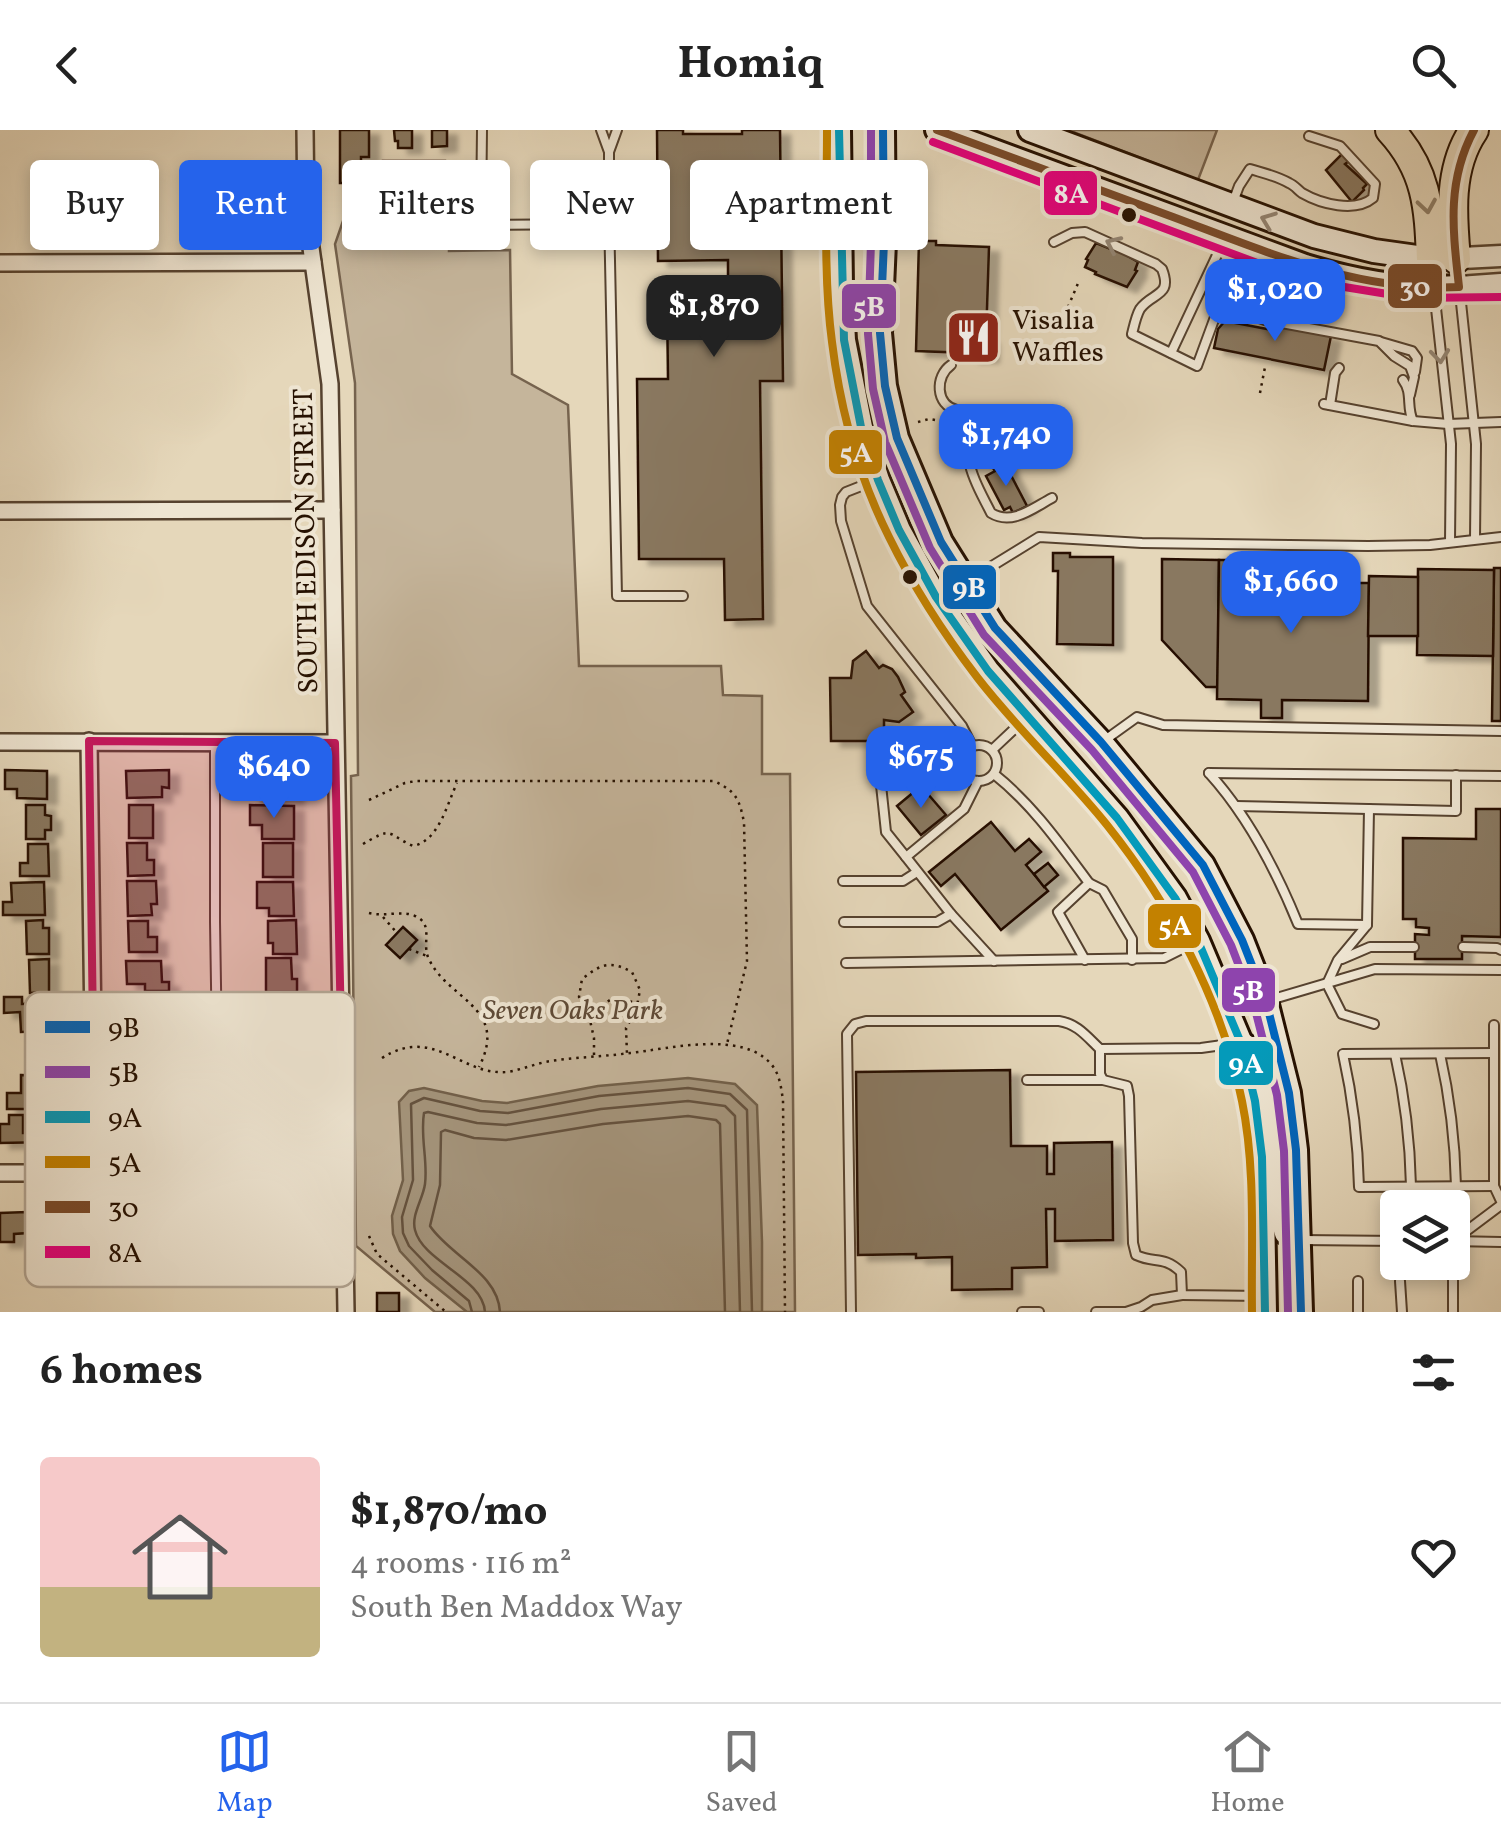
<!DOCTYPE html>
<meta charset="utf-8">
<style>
:root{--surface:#fff;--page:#f6f6f6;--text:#222;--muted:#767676;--line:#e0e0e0;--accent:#2563eb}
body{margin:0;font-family:Vollkorn,serif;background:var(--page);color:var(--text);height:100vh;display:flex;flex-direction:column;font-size:38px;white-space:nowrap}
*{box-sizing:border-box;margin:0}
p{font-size:32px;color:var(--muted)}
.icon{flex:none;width:55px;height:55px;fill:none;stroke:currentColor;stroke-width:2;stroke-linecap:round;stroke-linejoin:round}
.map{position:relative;height:1182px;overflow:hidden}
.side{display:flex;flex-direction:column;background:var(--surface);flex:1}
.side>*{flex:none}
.banner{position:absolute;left:30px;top:30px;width:1000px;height:90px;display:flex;gap:20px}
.controls{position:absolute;left:1380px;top:1060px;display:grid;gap:20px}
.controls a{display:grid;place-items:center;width:90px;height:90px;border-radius:10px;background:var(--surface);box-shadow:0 5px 15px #0003;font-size:50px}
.price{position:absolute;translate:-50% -85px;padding:0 22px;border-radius:20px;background:var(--accent);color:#fff;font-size:32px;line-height:65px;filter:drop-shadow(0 2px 5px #0008)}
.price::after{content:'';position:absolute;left:50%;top:60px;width:30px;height:22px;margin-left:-15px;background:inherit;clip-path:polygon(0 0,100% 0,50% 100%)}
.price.selected{background:#222;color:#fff}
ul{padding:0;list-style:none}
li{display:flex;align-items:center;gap:30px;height:250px;padding:0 40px}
li span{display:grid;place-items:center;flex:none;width:280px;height:200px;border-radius:10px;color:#555}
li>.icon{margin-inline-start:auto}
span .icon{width:120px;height:120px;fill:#fffc;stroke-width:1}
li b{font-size:42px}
h2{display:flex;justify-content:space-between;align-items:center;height:120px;padding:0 40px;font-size:42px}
.pill{padding:0 35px;border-radius:10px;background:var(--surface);box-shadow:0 5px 15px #0003;font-size:35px;line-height:90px}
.pill.selected{background:var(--accent);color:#fff}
header{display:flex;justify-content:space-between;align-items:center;height:130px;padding:0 40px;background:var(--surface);font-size:45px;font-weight:700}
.menu{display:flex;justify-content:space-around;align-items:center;height:140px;border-top:2px solid var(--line);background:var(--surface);font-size:28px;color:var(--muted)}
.menu a{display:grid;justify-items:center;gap:5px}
.menu .selected{color:var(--accent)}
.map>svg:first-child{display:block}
</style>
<header><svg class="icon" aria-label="back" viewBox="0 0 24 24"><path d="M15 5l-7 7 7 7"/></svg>Homiq<svg class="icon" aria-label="search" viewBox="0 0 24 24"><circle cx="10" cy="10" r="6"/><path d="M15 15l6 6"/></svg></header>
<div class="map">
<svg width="1501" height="1182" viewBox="0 0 1501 1182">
<defs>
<filter id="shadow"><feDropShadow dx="10" dy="5.5" stdDeviation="2.5" flood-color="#0004"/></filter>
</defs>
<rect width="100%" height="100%" fill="#e5d7ba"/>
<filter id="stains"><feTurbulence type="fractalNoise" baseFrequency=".002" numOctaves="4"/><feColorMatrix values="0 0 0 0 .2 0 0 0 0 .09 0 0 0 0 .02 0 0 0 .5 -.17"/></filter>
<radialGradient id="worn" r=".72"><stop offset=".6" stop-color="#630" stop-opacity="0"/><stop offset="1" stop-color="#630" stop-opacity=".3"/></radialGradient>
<g fill="#c5b59b" stroke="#76634e" stroke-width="2.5">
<polygon points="1068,0 1217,0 1198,50"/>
<polygon points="450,90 449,121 510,120 512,244 568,275 579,536 721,536 723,565 762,566 762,644 790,644 795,1182 435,1182 356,1116 351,646 358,645 355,253 335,114 343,91"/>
</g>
<polygon fill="#a4947b" stroke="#72604a" stroke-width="2.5" points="688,948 735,954 757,975 762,1112 762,1182 467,1182 425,1148 400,1121 393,1104 392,1086 403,1050 399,972 409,961 424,958 482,971 507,973 598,956"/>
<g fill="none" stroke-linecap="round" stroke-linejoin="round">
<g stroke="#65523e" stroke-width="2.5">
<polyline points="472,1182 469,1171 432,1140 409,1116 403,1103 402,1087 413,1050 411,974 424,968 480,981 508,983 599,966 688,958 730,964 747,980 752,1182"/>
<path d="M485 1182C483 1148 423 1132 415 1100 411 1085 423 1069 425 1054 428 1031 420 1006 424 983L428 982 477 993 506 995 601 979 688 971 725 976 735 986 740 1182"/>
<path d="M500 1182C498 1143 450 1126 430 1096L440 1055 441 1002 445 1000 474 1008 506 1010 603 994 688 986 716 990 720 994 725 1182"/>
</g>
</g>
<g fill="#897861" stroke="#261101" stroke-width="2.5" filter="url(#shadow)">
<polygon points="340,0 369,0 369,27 361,27 361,38 383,38 383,31 445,31 445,60 358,60 358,53 340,53"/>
<polygon points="394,0 412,0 412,18 398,18 398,11 395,11"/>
<polygon points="432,0 447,0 447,16 432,17"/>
<polygon points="657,0 683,0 683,4 742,4 742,0 780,0 783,251 760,251 763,489 725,490 724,429 639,429 637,249 668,249 667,174 705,173 705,162 728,161 728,130 658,131"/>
<polygon points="1342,24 1349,31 1345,34 1367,54 1363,58 1364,60 1352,72 1326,40"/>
<polygon points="919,111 936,111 936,115 989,117 986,209 989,209 989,227 970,227 970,223 916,221"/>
<polygon points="1096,113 1113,120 1114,118 1138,132 1135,140 1137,141 1127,157 1095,144 1096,142 1085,137 1088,130 1086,129"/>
<polygon points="1225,191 1267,199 1268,194 1331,206 1324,240 1214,218 1218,199"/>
<polygon points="1004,332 1027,376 1013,383 1010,377 1004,380 986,346 995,341 993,338"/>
<polygon points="1053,423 1070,423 1070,427 1113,427 1113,515 1057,514 1058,441 1053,441"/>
<polygon points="1162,429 1219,430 1218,557 1206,557 1162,510"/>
<polygon points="1219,430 1256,430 1256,436 1332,437 1332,453 1369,453 1368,571 1282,570 1282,588 1261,588 1261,570 1217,569"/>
<polygon points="1494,438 1501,438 1501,591 1492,591"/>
<polygon points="1418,439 1494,440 1493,526 1417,525"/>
<polygon points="1369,446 1418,447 1418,506 1368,506"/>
<polygon points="866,521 879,538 883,535 892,539 898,547 905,562 901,565 913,582 899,592 884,590 884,611 831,611 830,548 851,548 853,531"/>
<polygon points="5,640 47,641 47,669 17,668 17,659 5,659"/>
<polygon points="169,640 169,658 162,657 162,667 127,668 126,641"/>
<polygon points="274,644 294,644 294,669 252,669 252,651 274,651"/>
<polygon points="921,656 946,685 921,705 897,676"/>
<polygon points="26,675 45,675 45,685 51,686 51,700 45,700 45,709 26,709"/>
<rect x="129" y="675" width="24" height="33"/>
<polygon points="250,675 294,676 294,709 262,709 262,695 250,695"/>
<polygon points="1476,679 1501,679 1501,807 1462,806 1462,829 1415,829 1415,804 1429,805 1429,798 1416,797 1416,789 1403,789 1403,708 1476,709"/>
<polygon points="991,692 1015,721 1029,709 1041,722 1026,735 1048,761 1001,800 955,744 941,756 929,742"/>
<polygon points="127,713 147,713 147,730 154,730 154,745 128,746"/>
<rect x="263" y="713" width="30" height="34"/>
<polygon points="28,714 48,714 49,746 20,746 20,733 28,733"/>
<polygon points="1048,733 1058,745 1044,757 1034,744"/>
<polygon points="127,751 156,751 157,774 151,774 152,785 128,786"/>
<polygon points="44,752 45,785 3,785 3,772 12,772 11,753"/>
<polygon points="257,752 293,752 294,786 269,786 269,778 257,778"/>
<polygon points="43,790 43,798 49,798 49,824 27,824 26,791"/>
<polygon points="296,790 297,824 273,824 273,813 268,813 268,791"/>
<polygon points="128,791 148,791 148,807 157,807 157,822 129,822"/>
<polygon points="403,797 417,810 400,828 386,815"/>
<polygon points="266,828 291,828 292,849 297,849 297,862 266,862"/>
<polygon points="49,829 49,862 30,863 29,830"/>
<polygon points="126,831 161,831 162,852 169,852 169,861 145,861 145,854 127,854"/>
<polygon points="4,867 22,867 22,874 47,873 47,901 21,902 20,882 4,883"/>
<polygon points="1010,940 1011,1016 1047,1016 1047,1044 1054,1044 1054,1013 1112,1012 1113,1110 1055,1111 1055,1079 1046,1079 1047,1137 1012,1138 1012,1159 952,1160 952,1127 916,1128 916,1124 858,1125 856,942"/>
<polygon points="21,945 46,946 45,964 51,964 51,979 7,979 7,963 21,963"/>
<polygon points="9,985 23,985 23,1003 30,1003 29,986 50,985 50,1012 0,1013 0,994 9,994"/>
<polygon points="27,1082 28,1103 14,1104 14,1112 0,1112 0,1083"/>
<rect x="377" y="1163" width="22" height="19"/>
</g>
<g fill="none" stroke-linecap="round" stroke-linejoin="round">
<defs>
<g id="service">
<polyline points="482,0 481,84 485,92 493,95 594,94 601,91 609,83 609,22"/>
<polyline points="601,0 609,22 617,0"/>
<path d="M1233 72 1239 56 1250 39C1263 43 1277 46 1289 53 1294 55 1298 60 1302 63 1321 74 1355 83 1373 68L1375 54 1340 16 1309 6"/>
<polyline points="609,83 617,466 683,466"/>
<path d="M1054 112 1072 103 1085 102 1156 134 1162 139C1173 167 1152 162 1140 179 1136 186 1134 196 1132 204L1197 236 1215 187 1221 182 1240 181 1265 190 1379 211 1394 226 1410 236 1414 247 1410 265"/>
<polyline points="1431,133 1451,314 1450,412"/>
<polyline points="1457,135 1476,314 1475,409"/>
<polyline points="1381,212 1412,221 1417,228 1415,242"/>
<polyline points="1171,223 1225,108"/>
<path d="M951 235C935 246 935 275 957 280"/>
<path d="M1403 250C1413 263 1406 277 1413 291"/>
<polyline points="1324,274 1413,291 1448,294 1501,292"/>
<polyline points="1330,275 1335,243 1339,238"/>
<polyline points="874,351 846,362 842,367 840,375 841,391 867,476 962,596 972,616"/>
<path d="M1052 368C1033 378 1012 396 991 383 979 358 951 318 986 300L1053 299"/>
<polyline points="940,465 966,452 1039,407 1142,413 1368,416 1430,415 1501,407"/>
<polyline points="1105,610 1137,587 1163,595 1501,601"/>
<polyline points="215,612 215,792 219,1042"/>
<circle cx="979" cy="633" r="18"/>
<polyline points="992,620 1025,589"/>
<polyline points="1209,643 1501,646"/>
<path d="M1209 643C1248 686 1276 740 1298 794L1367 795"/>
<path d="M994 644C1032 674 1060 714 1089 753L1058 782 1085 830"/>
<path d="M909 645C898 646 886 643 881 655L886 702 906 727 964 679 978 651"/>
<polyline points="923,645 961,630"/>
<polyline points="1236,676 1456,681 1456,645"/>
<polyline points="906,727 951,784 994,831"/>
<polyline points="843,751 903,751 917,742"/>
<polyline points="1089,753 1103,760 1132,809 1132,830"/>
<polyline points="844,792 937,792 951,784"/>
<polyline points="1463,817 1497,818 1501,820"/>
<polyline points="1342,829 1370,817 1414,817"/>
<polyline points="846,833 1164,828 1194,813"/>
<polyline points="1327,854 1338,830 1367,795 1369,679"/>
<polyline points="1327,854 1342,884 1374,894"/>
<polyline points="1270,870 1375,839 1501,840"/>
<polyline points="1494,895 1494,1056 1501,1071"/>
<path d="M1237 913 1201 918 1100 919V944L1103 950 1127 956 1129 966 1133 1113 1136 1125C1155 1134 1163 1125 1181 1142L1182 1165 1262 1166"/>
<path d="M1395 924C1405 968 1410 1011 1411 1056"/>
<path d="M1440 924C1450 968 1455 1010 1456 1056"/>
<polyline points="1027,950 1103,950"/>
<path d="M1494 1056 1359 1057C1358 1011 1353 969 1343 924L1494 923"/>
<polyline points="1302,1110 1398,1111"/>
<polyline points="1452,1111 1501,1112"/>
<polyline points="1453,1111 1453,1182"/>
<polyline points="1453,1111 1501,1075"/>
<polyline points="1358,1151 1358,1182"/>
<polyline points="1400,1151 1402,1182"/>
<path d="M851 1182 847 904 855 894 866 891H1059C1078 894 1087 907 1100 919"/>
<polyline points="1022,1182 1039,1182"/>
<polyline points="1096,1182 1126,1182 1141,1177 1152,1170 1182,1165"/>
</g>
<g id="minor">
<polyline points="305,0 306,82 330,254 346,1182"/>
<polyline points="0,133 313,132"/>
<polyline points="0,381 332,380"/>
<polyline points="89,611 95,1043"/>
<polyline points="0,612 335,613"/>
<polyline points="0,1043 344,1043"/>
</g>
<g id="tertiary">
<polyline points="1443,129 1501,126"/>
<polyline points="1459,157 1501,154"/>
</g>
<g id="secondary">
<polyline points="839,0 841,157 844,210 861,297 878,350 899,400 936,467 988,541 1117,688 1175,768 1198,811 1241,913 1255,971 1262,1027 1265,1182"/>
<polyline points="883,0 884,112 880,203 885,256 897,308 941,412 995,498 1101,612 1203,735 1242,810 1266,871 1289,963 1296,1020 1301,1182"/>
<path d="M937 0 1305 136C1355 151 1407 161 1459 157"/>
<polyline points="1030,0 1314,106 1374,121 1431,129"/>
<polyline points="1241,913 1259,925 1266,942 1276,1001 1281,1041 1283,1093 1286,1103 1299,1110"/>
</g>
<g id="motorway">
<path d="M1390 0C1427 40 1429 77 1431 129"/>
<path d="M1456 129C1452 85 1448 38 1474 0"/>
</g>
</defs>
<use href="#service" stroke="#56422f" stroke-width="12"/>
<use href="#minor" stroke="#56422f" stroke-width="20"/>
<use href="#tertiary" stroke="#56422f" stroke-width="25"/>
<use href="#secondary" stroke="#261101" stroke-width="28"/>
<use href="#motorway" stroke="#261101" stroke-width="32"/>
<g stroke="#261101" stroke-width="2.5" stroke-dasharray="2.5 5" stroke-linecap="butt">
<polyline points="1234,140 1249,169"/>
<polyline points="1068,177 1079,151"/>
<polyline points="1260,263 1265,237"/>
<polyline points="918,292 929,289 941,291 944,287"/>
<path d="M369 670 405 653 416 651H714C737 662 739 669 744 692L747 831 727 914"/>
<path d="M363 714C394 696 385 703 413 716 439 711 447 674 457 653"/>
<path d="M369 783C384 787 402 780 415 786 434 794 422 812 428 827 446 870 510 876 479 937"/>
<polyline points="383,787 397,803"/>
<polyline points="409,819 427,826"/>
<polyline points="589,884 610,870 636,872"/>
<path d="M594 925V908L589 886 579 867 582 849C601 834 610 830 632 842L640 860 636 881 626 898 627 924"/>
<path d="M382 928C434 895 461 946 507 942 520 940 532 935 545 932 573 927 601 927 630 923 668 919 742 900 771 934 780 944 781 958 783 970L785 1182"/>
<polyline points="369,1106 377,1124 446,1182"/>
</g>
<use href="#service" stroke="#eee5d2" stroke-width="8"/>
<use href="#minor" stroke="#eee5d2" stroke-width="15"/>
<use href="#tertiary" stroke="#eee5d2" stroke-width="20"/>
<use href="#secondary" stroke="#eee5d2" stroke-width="22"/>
<use href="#motorway" stroke="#e5d7ba" stroke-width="28"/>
<defs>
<polyline id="bus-1" points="883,0 884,112 880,203 885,256 897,308 941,412 995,498 1101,612 1203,735 1242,810 1266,871 1289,963 1296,1020 1301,1182"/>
<polyline id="bus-2" points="871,0 871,112 868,204 873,259 885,312 930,418 984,505 1092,620 1193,742 1231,815 1254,875 1277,965 1284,1021 1288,1182"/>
<polyline id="bus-3" points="839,0 844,210 861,297 878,350 899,400 936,467 988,541 1117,688 1175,768 1198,811 1241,913 1255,971 1262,1027 1265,1182"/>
<path id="bus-4" d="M827 0C827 68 823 145 832 212 840 278 859 347 889 407 913 456 944 504 977 547 1017 599 1066 644 1107 695 1170 774 1222 871 1242 971 1256 1039 1251 1112 1252 1182"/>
<path id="bus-5" d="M937 0C1016 29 1094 58 1173 87 1267 122 1357 162 1459 157 1453 101 1446 52 1474 0"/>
<polyline id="bus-6" points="933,12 1268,137 1326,154 1412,168 1501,167"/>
</defs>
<use href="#bus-1" stroke="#eee5d2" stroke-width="15"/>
<use href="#bus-2" stroke="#eee5d2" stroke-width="15"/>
<use href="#bus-3" stroke="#eee5d2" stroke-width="15"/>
<use href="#bus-4" stroke="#eee5d2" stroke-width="15"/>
<use href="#bus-5" stroke="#eee5d2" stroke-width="15"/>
<use href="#bus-6" stroke="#eee5d2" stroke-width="15"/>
<use href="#bus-1" stroke="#0065bd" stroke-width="8"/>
<use href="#bus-2" stroke="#8e44ad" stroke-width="8"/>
<use href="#bus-3" stroke="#049aba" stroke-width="8"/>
<use href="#bus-4" stroke="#c38100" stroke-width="8"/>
<use href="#bus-5" stroke="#7a4b2a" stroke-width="8"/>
<use href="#bus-6" stroke="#e5007d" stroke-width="8"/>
</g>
<defs><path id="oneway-chevron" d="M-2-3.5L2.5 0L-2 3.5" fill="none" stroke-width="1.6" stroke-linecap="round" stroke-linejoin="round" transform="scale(2.5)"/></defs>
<use stroke="#8f7e67" href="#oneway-chevron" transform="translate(1427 76) rotate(81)"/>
<g stroke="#948674">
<use href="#oneway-chevron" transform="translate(1268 90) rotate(-159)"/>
<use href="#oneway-chevron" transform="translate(1113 114) rotate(-155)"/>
<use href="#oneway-chevron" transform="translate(1440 226) rotate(84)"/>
</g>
<path fill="#c2185b" fill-opacity="0.2" stroke="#c2185b" stroke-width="8" stroke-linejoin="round" d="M89 611 335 613 344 1043H95Z"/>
<defs>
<symbol id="restaurant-square" viewBox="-11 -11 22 22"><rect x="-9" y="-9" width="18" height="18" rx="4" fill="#8f2418" stroke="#eee5d2"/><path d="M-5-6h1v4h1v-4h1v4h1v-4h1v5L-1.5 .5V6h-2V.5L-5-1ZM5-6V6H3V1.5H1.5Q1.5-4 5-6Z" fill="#fff"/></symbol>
</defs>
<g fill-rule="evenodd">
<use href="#restaurant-square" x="942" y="176" width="63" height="63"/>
</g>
<g fill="#261101" stroke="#eee5d2" stroke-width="4">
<circle cx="1129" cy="85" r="9"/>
<circle cx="910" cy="447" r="9"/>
</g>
<g text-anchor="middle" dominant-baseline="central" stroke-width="8" stroke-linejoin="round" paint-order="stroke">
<g font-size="28" fill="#261101" stroke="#eee5d2" text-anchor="start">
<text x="1012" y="191">Visalia<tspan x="1012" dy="32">Waffles</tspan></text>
</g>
<g font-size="28" fill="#261101" stroke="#eee5d2">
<text transform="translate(307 411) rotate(-91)">SOUTH EDISON STREET</text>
</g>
<g font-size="28" font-style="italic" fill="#5e4a37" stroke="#eee5d2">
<text x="573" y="881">Seven Oaks Park</text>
</g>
</g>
<rect x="25" y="862" width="330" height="295" rx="15" fill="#eee5d2" stroke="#b2a593" stroke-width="2.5"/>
<rect x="45" y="891" width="45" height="12" fill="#0065bd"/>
<rect x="45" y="936" width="45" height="12" fill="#8e44ad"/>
<rect x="45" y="981" width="45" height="12" fill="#049aba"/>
<rect x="45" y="1026" width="45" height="12" fill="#c38100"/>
<rect x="45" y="1071" width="45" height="12" fill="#7a4b2a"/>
<rect x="45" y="1116" width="45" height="12" fill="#e5007d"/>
<g font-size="28" fill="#261101">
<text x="108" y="907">9B</text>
<text x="108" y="952">5B</text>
<text x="108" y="997">9A</text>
<text x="108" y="1042">5A</text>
<text x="108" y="1087">30</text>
<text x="108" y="1132">8A</text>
</g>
<g stroke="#eee5d2" stroke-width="4">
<rect x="1042" y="39" width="57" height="48" rx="10" fill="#e5007d"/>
<rect x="1386" y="132" width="58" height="48" rx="10" fill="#7a4b2a"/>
<rect x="840" y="152" width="58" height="48" rx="10" fill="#8e44ad"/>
<rect x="827" y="298" width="57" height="48" rx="10" fill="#c38100"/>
<rect x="941" y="433" width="57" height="48" rx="10" fill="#0065bd"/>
<rect x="1146" y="772" width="57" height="48" rx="10" fill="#c38100"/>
<rect x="1220" y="836" width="57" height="48" rx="10" fill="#8e44ad"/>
<rect x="1217" y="909" width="58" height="48" rx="10" fill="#049aba"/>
</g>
<g font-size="28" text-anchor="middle" font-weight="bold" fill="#fff">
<text x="1071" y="73">8A</text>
<text x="1415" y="166">30</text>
<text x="869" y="186">5B</text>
<text x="856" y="332">5A</text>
<text x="969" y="467">9B</text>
<text x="1175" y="805">5A</text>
<text x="1248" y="870">5B</text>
<text x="1246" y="943">9A</text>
</g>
<rect width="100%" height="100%" filter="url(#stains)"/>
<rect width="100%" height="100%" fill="url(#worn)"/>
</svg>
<div class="controls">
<a><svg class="icon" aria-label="layers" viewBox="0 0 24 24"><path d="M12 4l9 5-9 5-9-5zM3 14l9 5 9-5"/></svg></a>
</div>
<b class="price" style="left:1275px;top:214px">$1,020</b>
<b class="price selected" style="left:714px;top:230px">$1,870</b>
<b class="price" style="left:1006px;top:359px">$1,740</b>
<b class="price" style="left:1291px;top:506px">$1,660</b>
<b class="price" style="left:921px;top:681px">$675</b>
<b class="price" style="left:274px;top:691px">$640</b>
<div class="banner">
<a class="pill">Buy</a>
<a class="pill selected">Rent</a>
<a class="pill">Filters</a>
<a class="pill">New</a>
<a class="pill">Apartment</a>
</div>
</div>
<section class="side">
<h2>6 homes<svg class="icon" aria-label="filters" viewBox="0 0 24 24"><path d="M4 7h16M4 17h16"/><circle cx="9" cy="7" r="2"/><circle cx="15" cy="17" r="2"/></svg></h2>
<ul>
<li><span style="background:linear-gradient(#f6c9c9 65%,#c2b280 0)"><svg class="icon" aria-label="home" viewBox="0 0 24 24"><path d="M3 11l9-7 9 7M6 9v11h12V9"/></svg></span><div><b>$1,870/mo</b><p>4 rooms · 116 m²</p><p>South Ben Maddox Way</p></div><svg class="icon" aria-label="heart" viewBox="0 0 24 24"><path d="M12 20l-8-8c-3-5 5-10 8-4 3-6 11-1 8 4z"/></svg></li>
</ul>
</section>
<nav class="menu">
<a class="selected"><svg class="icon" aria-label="map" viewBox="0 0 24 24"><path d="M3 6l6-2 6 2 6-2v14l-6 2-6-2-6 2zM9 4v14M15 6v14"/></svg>Map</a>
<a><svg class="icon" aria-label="saved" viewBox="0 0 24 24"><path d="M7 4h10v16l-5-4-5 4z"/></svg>Saved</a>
<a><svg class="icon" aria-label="home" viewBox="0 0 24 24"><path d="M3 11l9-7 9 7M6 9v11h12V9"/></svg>Home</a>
</nav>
